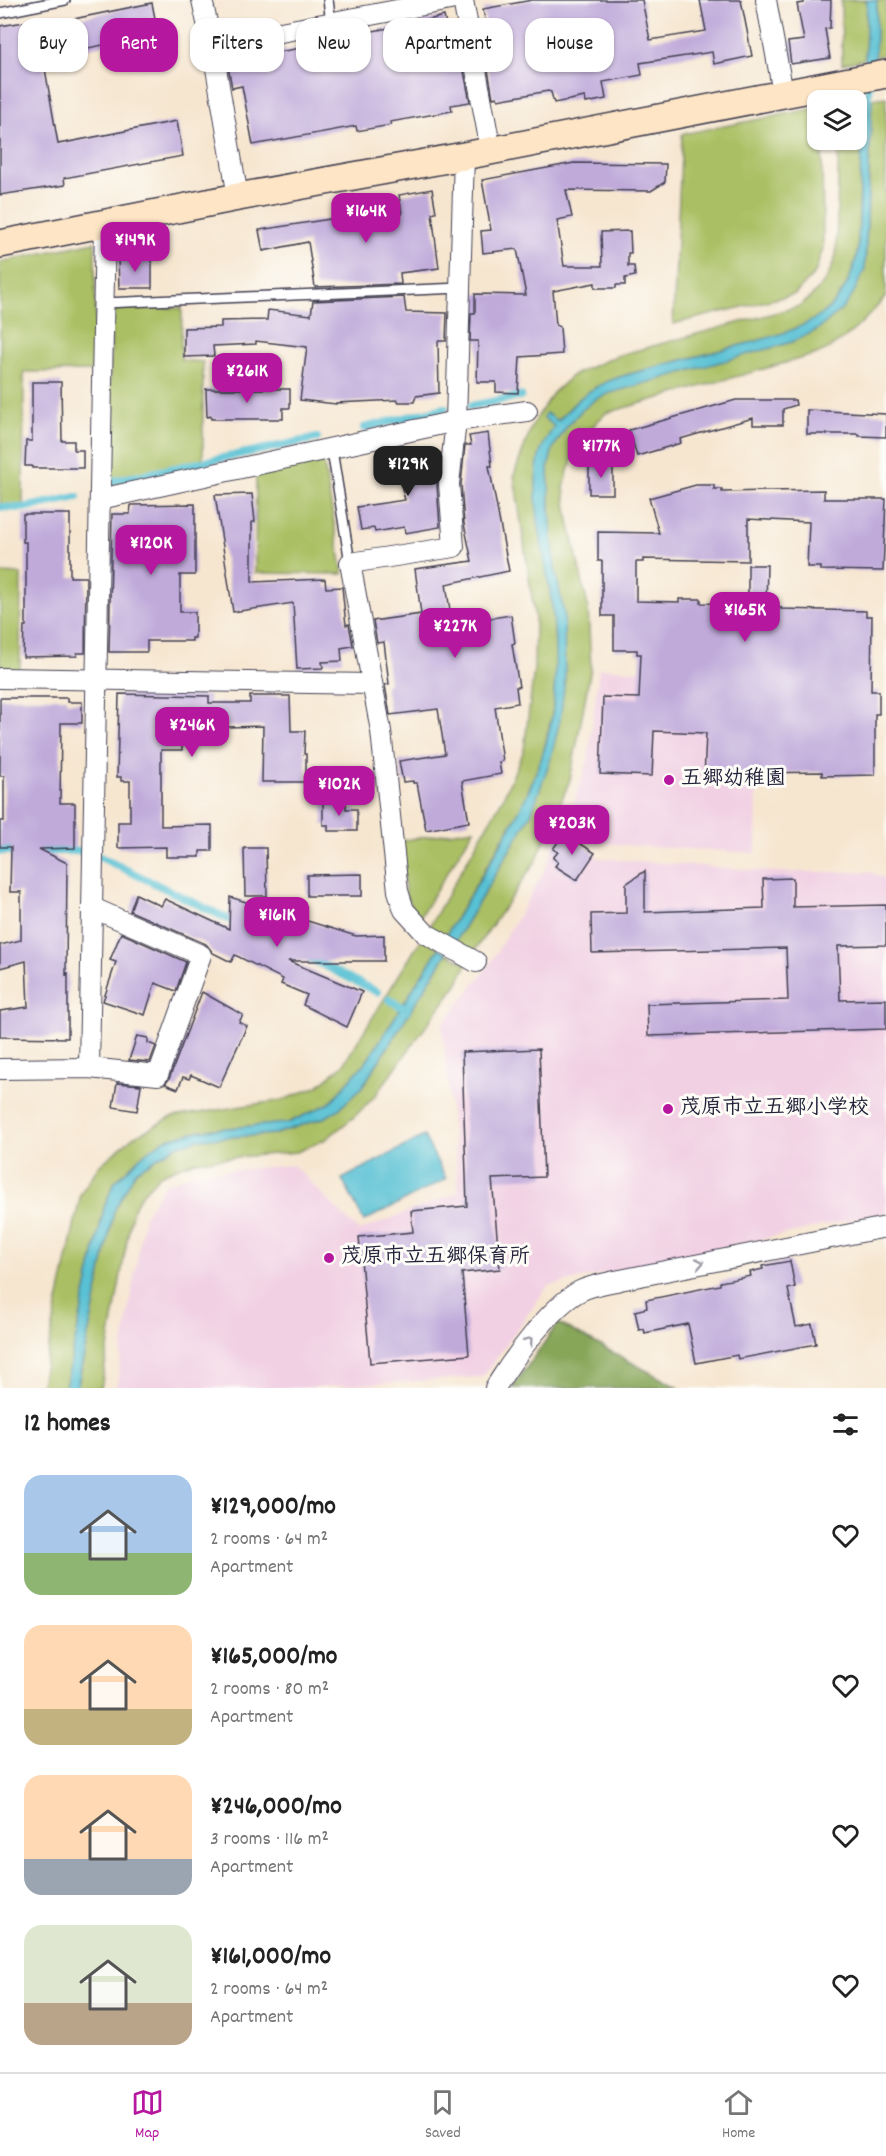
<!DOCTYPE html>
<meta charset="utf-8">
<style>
:root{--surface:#fff;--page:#f2f2f2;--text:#222;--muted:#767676;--line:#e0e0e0;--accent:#b5179e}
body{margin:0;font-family:Dekko,"Klee One",sans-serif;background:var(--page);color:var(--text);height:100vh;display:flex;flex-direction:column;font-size:22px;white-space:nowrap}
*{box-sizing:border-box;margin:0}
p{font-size:20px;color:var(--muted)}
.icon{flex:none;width:33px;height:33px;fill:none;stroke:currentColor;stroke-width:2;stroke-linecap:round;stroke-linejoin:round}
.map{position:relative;height:1388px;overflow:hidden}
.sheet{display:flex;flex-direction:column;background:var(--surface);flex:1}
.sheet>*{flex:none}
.guide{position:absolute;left:18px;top:18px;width:850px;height:54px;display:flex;gap:12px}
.controls{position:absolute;left:807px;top:90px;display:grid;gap:12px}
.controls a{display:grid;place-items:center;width:60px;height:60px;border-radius:12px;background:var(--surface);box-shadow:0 2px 4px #0004;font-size:30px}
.price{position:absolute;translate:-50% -51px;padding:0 14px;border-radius:12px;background:var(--accent);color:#fff;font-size:20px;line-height:39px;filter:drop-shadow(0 2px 3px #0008)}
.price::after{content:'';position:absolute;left:50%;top:36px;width:18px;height:14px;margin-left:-9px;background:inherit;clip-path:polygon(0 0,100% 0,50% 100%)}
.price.selected{background:#222;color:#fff}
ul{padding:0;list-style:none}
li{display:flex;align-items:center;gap:18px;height:150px;padding:0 24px}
li span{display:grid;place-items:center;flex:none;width:168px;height:120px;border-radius:18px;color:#555}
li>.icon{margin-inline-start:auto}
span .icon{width:72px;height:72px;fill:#fffc;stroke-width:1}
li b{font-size:26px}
h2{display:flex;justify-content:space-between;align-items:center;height:72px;padding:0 24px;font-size:26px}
.tag{padding:0 21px;border-radius:18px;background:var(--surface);box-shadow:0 2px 4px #0004;font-size:21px;line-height:54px}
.tag.selected{background:var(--accent);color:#fff}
.tabs{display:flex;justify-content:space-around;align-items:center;height:84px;border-top:2px solid var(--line);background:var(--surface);font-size:16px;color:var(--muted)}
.tabs a{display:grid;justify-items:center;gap:3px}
.tabs .selected{color:var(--accent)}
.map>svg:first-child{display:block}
</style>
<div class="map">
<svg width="886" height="1388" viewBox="0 0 886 1388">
<rect width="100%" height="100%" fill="#fdfcf7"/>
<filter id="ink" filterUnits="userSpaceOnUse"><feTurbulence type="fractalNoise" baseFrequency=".0167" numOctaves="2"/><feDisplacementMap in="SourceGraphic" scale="12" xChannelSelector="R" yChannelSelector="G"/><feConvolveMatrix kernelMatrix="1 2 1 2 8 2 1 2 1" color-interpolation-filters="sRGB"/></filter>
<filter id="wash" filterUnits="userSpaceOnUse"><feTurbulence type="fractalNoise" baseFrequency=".008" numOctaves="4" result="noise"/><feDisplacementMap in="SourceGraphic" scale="24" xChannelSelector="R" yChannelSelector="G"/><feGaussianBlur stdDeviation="1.35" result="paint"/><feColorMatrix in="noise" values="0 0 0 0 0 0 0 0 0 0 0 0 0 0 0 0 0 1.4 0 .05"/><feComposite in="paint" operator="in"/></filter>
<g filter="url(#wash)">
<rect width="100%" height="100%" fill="#f6e6d0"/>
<g fill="#f1d0e3">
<polygon points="599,668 758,679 756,853 607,844 568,820 588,760"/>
<polygon points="557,834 599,858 778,872 870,872 886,879 886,1212 548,1286 483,1377 299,1388 116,1388 144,1216 165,1184 196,1173 293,1165 359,1231 459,1192 442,1025 487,968 526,903 547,865"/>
</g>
<g fill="#aabf63" stroke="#66704f" stroke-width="1.5">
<polygon points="841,0 867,0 865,59 842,64"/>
<polygon points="877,0 886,0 886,54 875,57"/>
<path d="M886 97V296L883 300C863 322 845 342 817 354L606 413 588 431 577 447 568 471 564 488 569 521 588 607 591 668 570 780 536 861 473 953 455 942 531 814 560 720 555 568 551 524 548 468 553 448 567 426 582 410 596 399 610 393 817 330 865 269 872 99Z"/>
<path d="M863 101 858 249C847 314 806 328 749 343 718 351 687 359 655 367 635 373 613 377 595 388 580 396 569 409 557 421L544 417 554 426 541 450 547 571 553 613 556 664 553 710 543 754 522 806 445 937 429 927 503 798 524 750 534 669 535 618 514 475 531 428 539 414 553 393 573 375 616 356 800 306C820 290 829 279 836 255L839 140H856L857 102Z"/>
<polygon points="817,108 818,140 822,140 823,248 815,273 795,294 673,324 682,134"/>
<polygon points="95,242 96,371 24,372 23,508 0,507 0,262"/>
<polygon points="118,308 182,308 181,360 203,362 203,472 106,491 112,317"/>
<polygon points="323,459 343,574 255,573 256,474"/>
<polygon points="0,573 21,574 20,672 0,671"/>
<polygon points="474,829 418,920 406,896 399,841"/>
<polygon points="422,938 439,948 369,1058 330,1103 288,1123 202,1130 164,1140 140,1157 114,1183 104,1208 65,1388 40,1388 81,1193 99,1166 133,1137 172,1117 283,1100 318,1086 343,1065"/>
<polygon points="447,953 467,964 457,984 375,1096 354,1117 326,1139 297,1152 195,1161 176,1168 160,1175 141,1195 132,1212 101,1388 77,1388 114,1211 136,1171 176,1146 199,1139 275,1134 326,1117 339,1109 360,1089 368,1078"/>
</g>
<polygon fill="#87a659" stroke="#54644a" stroke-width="1.5" points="558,1323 679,1388 512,1388"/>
<g fill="#58c1d4" stroke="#3d7288" stroke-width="1.5">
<polygon points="867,0 877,0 875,57 865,59"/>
<path d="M872 99 865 269 851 298 843 308 817 330 792 342 610 393 596 399 582 410 567 426 553 448 548 468 551 524 555 568 564 613 565 679 560 720 550 761 531 814 455 942 445 937C485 869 544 788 553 708 556 676 556 644 553 613 548 564 526 497 541 450 544 442 550 434 554 426L544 418 546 413 558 421C569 409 580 396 595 388 613 377 635 373 656 367 687 359 718 351 749 343 806 328 847 314 858 249L863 101Z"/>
<polygon points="439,948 447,953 368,1078 360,1089 339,1109 326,1117 275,1134 200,1139 176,1146 136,1171 114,1211 77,1388 65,1388 104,1208 114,1183 140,1157 164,1140 202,1130 288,1123 330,1103 369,1058"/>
<polygon points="424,1136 446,1179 364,1221 342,1179"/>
</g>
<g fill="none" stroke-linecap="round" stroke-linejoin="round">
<g stroke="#58c1d4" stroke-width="8">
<polyline points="867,108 871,48"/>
<polyline points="471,406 521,396"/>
<polyline points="364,428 445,408"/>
<polyline points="113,481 317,438"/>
<polyline points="0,507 23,508 77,497"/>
<polyline points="0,851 19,851"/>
<polyline points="34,851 87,851"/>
<polyline points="100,857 236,923"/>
<polyline points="307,957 377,992"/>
<polyline points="389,999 407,1010"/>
</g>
</g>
<g id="blocks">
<g fill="#c0aada">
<polygon points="532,0 642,0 650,40 706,31 700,0 741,0 752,56 714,64 712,52 640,63 642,75 603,82 606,99 586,103 585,97 554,103 551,92 548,91 498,100 497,97 493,98 485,53 491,53 483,9"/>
<polygon points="804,0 831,0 830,28 825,29 830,58 791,64 788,42 804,40 797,4 804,3"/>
<polygon points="152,3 158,34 43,57 58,144 177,121 183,156 64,178 65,185 0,195 0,26 43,19 44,25"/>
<polygon points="444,16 453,57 461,56 470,102 451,105 452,111 390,122 391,125 357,131 356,126 253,145 242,86 232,88 227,61 330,43 329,39 416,23"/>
<polygon points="574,163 666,164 665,182 651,191 566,190 572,217 557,220 564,266 602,266 601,232 630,231 631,253 628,253 628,266 634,266 635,276 625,278 625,285 616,285 616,288 595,288 595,283 553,291 556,325 560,327 562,354 520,357 518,393 496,392 496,382 477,382 478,341 470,341 471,313 475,313 475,294 526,295 517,249 483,253 481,231 491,230 482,180"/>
<polygon points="432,189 436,212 432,213 439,268 400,273 401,284 315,287 308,242 263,251 259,230 330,219 360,216 361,220 402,214 399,195"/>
<polygon points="118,258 152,258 152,288 119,288"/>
<polygon points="404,297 406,312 447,313 446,341 438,341 439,393 416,396 414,402 398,402 398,400 336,403 336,404 300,400 307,347 256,341 256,344 213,346 214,356 184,357 184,328 221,327 221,321 267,320 268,310 311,315 313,301"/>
<polygon points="32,382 61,382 62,441 74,441 74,450 83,450 83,468 32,468 32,466 25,466 26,441 32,441"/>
<polygon points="206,389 290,389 290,408 283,408 283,419 211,419 211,416 207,417"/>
<polygon points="736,400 795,400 796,405 783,409 783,425 753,425 753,418 680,439 681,443 637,456 629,430"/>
<polygon points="807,410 886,414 886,437 859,436 859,434 807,434"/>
<polygon points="488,433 492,466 489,466 509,571 446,584 452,624 511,615 515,643 512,644 519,687 516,687 518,703 495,707 503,761 499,762 501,774 462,781 469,822 426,830 417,783 413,783 413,781 403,782 399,761 445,754 438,709 390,715 385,685 389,684 384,642 377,643 373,621 421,614 415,569 472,561 464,524 461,484 465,445 471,445 469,436"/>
<polygon points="417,449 420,458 440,453 437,485 440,527 405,533 404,527 375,532 374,528 361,530 357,507 405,500 393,455"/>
<polygon points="592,463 613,463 613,494 589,494 589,466 592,466"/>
<polygon points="696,485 714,485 714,489 722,489 722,492 824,490 824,499 886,499 883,571 821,570 821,567 807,567 809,522 748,519 748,561 643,559 643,562 636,562 636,601 679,602 679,599 701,599 701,603 748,604 748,565 767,565 766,607 781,607 781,609 866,611 866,616 872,616 871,691 879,691 879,714 875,714 875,775 822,776 822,772 749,773 748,781 704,779 706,733 654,731 652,776 600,774 603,697 639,698 641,654 637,654 637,650 614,650 614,616 602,616 602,561 598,561 598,532 659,533 649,498"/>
<polygon points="252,494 255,522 252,522 252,582 325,579 326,588 342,587 346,625 349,624 353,646 341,648 342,661 322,662 323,668 297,669 293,603 233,612 215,495"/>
<polygon points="195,504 195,575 180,575 180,612 195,612 195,638 192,638 192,641 147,641 147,652 109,652 112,514 130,514 131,505"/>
<polygon points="23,514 70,514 70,577 86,577 85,653 77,653 77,656 23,657 24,626 26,626 26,542 23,542"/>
<polygon points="119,694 209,696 209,703 250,703 250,696 290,696 291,731 305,731 304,754 306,754 306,782 262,782 263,726 192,728 192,733 182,733 182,750 161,750 161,826 212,825 212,851 200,851 200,857 166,857 166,847 118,848 118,822 130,822 130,781 121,781 121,777 117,777"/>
<polygon points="0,698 67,698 67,702 82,702 82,723 61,723 60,803 75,803 75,848 39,849 67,863 66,976 68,972 68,1038 0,1037 0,1011 28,1007 26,961 0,968 0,945 21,940 21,892 10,892 11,847 0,847 0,821 4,821 4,776 0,776"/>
<polygon points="323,802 346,802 346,809 357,809 357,831 328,831 328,825 323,825"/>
<polygon points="564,833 595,853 577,880 555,866 558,862 553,858 558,852 553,849"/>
<polygon points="244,848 266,848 267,896 245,896"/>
<polygon points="645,871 645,912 764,908 763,879 793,878 793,907 886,905 886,945 838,946 840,1000 886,999 886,1029 648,1036 647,1004 788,1000 786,948 592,953 591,914 626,913 626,884"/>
<polygon points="362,874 362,896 307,896 307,875"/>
<polygon points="136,894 161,906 165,899 229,929 230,897 356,936 384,935 384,961 288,961 362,992 347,1027 303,1005 307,995 281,984 283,979 235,955 231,962 213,953 206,944 130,911"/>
<polygon points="121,933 186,962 176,991 155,983 145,1015 103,1001 116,962 110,960"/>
<polygon points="202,992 243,1015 239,1022 247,1026 219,1087 191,1075 189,1079 183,1077 178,1089 165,1084 169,1079"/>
<polygon points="137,1036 148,1038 148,1043 156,1046 150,1062 129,1060"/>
<polygon points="539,1049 544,1177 492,1179 500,1269 462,1273 469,1355 370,1363 359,1237 413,1232 411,1211 467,1206 462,1052"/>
<polygon points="117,1083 141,1085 137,1111 113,1107"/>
<polygon points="790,1261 795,1287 788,1289 796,1327 812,1324 816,1344 738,1359 737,1355 696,1363 688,1324 645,1333 644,1329 639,1330 635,1311 647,1308 646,1300 720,1285 720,1282 751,1276 750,1272 763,1269 762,1266"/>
</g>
</g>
</g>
<g filter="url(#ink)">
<use href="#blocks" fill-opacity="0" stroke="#423f51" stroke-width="1.5"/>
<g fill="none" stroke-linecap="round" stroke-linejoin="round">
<defs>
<g id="lane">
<polyline points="328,0 331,22"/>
<polyline points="0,13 65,0"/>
<polyline points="104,303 461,288"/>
<polyline points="332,450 350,563"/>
</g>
<g id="street">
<polyline points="202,0 212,45 238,197"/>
<polyline points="463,0 491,151"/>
<polyline points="766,0 783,93"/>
<polyline points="212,45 450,0"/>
<polyline points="464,156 456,421 449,484 454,547 350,563 381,731 398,891 404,910 425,933 476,962"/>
<polyline points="100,499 456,421 527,411"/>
<polyline points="0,678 372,684"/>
<polyline points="89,1068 105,224"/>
<polyline points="0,1069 89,1068 158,1075 201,955 93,908"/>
<path d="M495 1388C512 1360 551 1306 580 1291 592 1285 607 1283 620 1280L886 1227"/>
</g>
<polyline id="secondary" points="0,244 238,197 464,156 886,74"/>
</defs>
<use href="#lane" stroke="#423f51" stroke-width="12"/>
<use href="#street" stroke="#423f51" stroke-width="22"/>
<use href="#secondary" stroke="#423f51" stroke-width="30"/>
<use href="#lane" stroke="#fff" stroke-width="9"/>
<use href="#street" stroke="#fff" stroke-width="20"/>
<use href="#secondary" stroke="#fde5c5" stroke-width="27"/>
</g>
<defs><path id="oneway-chevron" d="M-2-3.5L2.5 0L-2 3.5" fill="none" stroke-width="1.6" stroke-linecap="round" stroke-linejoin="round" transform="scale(1.5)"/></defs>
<g stroke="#9c9ca7">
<use href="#oneway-chevron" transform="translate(700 1263) rotate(-11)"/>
<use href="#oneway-chevron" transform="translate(529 1341) rotate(-50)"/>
</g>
</g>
<g fill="#b5179e" stroke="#fdfcf7" stroke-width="2">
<circle cx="669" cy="780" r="6"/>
<circle cx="668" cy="1109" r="6"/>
<circle cx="329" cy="1258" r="6"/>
</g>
<g text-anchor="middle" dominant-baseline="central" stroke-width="6" stroke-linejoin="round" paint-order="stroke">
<g font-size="21" font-weight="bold" fill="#22223b" stroke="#fdfcf7" text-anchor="start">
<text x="681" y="780">五郷幼稚園</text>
<text x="680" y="1109">茂原市立五郷小学校</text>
<text x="341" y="1258">茂原市立五郷保育所</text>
</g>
</g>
</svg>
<div class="controls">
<a><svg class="icon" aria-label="layers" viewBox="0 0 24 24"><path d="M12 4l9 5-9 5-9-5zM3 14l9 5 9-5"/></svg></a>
</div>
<b class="price" style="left:366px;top:244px">¥164K</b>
<b class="price" style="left:135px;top:273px">¥149K</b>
<b class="price" style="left:247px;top:404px">¥261K</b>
<b class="price" style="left:601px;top:479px">¥177K</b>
<b class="price selected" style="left:408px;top:497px">¥129K</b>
<b class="price" style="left:151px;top:576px">¥120K</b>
<b class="price" style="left:745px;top:643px">¥165K</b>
<b class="price" style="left:455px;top:659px">¥227K</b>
<b class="price" style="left:192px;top:758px">¥246K</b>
<b class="price" style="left:339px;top:817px">¥102K</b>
<b class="price" style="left:572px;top:856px">¥203K</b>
<b class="price" style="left:277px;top:948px">¥161K</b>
<div class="guide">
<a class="tag">Buy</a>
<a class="tag selected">Rent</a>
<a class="tag">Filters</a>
<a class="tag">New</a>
<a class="tag">Apartment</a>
<a class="tag">House</a>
</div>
</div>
<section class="sheet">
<h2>12 homes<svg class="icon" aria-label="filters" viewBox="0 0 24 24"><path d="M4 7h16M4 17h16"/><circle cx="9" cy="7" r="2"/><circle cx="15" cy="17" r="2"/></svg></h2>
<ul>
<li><span style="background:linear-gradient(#a9c7e8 65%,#8fb573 0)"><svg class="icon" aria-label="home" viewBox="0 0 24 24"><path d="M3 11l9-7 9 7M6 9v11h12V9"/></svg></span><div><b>¥129,000/mo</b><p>2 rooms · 64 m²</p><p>Apartment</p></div><svg class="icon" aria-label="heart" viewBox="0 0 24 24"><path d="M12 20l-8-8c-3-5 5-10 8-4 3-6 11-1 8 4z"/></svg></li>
<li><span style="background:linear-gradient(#ffd9b3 70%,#c2b280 0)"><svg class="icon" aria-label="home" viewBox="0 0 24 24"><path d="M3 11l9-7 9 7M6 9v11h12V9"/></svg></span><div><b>¥165,000/mo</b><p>2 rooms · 80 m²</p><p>Apartment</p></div><svg class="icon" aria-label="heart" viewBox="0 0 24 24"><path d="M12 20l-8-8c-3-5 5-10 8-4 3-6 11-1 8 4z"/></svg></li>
<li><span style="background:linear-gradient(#ffd9b3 70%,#9aa5b1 0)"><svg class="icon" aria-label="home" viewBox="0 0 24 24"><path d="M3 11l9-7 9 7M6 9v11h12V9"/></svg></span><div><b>¥246,000/mo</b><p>3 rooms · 116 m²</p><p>Apartment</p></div><svg class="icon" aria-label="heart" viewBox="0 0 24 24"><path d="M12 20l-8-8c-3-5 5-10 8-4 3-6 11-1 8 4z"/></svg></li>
<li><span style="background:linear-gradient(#dfe7d0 65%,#b9a48a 0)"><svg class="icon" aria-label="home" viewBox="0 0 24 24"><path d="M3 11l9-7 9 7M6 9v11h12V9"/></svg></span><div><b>¥161,000/mo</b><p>2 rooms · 64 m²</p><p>Apartment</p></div><svg class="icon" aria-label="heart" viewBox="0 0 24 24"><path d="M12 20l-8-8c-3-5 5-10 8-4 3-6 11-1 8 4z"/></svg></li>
</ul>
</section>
<nav class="tabs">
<a class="selected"><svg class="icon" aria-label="map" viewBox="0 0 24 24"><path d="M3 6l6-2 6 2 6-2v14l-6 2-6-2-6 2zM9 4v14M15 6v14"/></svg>Map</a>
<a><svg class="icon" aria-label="saved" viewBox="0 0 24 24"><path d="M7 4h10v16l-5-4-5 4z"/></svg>Saved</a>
<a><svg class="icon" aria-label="home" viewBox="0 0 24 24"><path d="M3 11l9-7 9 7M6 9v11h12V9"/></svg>Home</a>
</nav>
